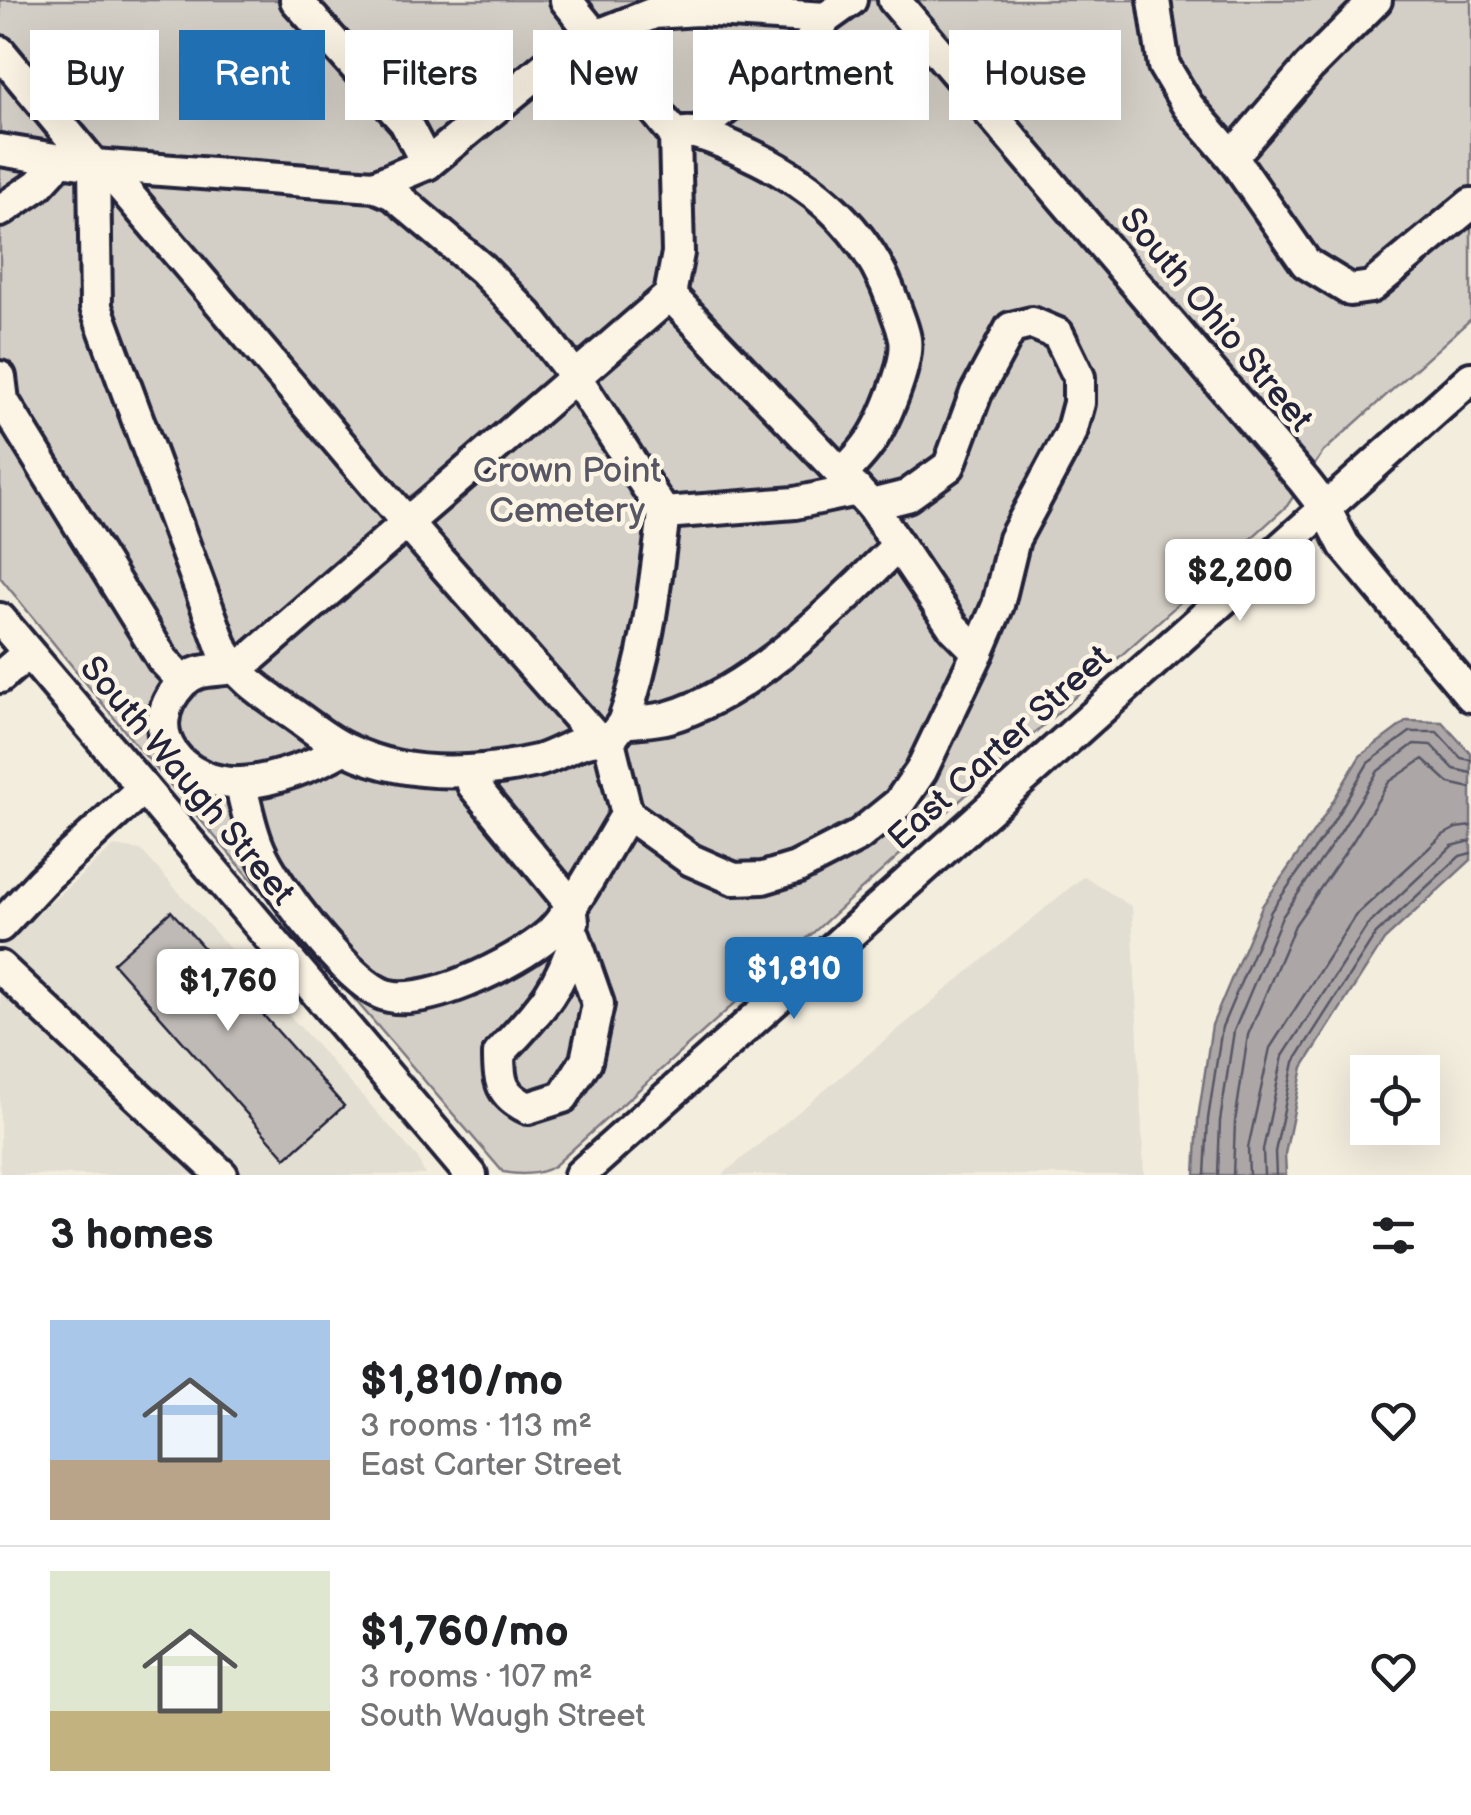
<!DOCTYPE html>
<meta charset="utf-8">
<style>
:root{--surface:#fff;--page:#f2f2f2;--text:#202124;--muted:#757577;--line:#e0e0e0;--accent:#1f6fb2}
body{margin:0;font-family:"Balsamiq Sans",sans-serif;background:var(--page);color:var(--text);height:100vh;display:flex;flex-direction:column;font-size:38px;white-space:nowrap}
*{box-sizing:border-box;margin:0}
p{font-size:32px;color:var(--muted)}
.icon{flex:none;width:55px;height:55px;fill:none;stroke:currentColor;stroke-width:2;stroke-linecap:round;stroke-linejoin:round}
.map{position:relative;height:1175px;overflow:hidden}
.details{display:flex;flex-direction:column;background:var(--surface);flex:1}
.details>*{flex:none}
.banner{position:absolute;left:30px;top:30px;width:1412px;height:90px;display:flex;gap:20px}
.tools{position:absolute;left:1350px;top:1055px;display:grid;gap:20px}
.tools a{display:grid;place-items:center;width:90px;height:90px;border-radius:0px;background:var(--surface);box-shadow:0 10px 40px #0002;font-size:50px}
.price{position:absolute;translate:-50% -85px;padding:0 22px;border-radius:10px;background:#fff;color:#222;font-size:32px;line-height:65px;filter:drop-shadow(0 2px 5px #0008)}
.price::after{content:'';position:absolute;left:50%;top:60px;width:30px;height:22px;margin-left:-15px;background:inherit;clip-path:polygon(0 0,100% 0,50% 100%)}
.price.on{background:var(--accent);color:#fff}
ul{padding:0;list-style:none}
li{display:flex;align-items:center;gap:30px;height:250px;padding:0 50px}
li+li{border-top:2px solid var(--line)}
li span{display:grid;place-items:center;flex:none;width:280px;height:200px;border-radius:0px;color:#555}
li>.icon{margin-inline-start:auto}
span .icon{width:120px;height:120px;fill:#fffc;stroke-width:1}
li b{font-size:42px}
h2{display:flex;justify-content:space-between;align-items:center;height:120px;padding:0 50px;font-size:42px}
.tag{padding:0 35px;border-radius:0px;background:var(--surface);box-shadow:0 10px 40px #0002;font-size:35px;line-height:90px}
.tag.on{background:var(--accent);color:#fff}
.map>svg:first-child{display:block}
</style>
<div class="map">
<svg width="1471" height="1175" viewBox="0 0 1471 1175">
<rect width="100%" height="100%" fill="#f3edde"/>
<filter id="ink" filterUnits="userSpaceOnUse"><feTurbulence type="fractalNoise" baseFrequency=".01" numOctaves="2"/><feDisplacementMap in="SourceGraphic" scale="20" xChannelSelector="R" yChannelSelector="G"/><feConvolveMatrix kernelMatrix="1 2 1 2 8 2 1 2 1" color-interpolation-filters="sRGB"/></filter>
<g filter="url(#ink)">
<g fill="#e3ded2">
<polygon points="114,846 141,850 418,1158 425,1175 0,1175 0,948"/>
<polygon points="1084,876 1132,907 1144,1175 722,1175"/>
</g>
<path fill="#d4cfc6" stroke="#7b7880" stroke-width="2.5" d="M0 0H1471V319L1323 452 1287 506 554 1166C540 1175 520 1175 503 1172L136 745 0 577Z"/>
<polygon fill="#aca7a6" stroke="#75727b" stroke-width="2.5" points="1407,721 1442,722 1471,754 1471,860 1384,940 1303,1067 1285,1154 1286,1175 1195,1175 1198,1119 1212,1025 1262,906 1321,821 1360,756"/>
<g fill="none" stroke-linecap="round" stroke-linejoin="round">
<g stroke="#595766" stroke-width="2.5">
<polyline points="1205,1175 1208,1119 1222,1027 1271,911 1330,827 1368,763 1410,732 1437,732 1461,758 1471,760"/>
<polyline points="1218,1175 1220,1121 1234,1031 1282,917 1340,833 1378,771 1414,744 1431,745 1454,769 1471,773"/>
<polyline points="1233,1175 1235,1122 1248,1035 1295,925 1353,841 1389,782 1423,759 1449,783 1471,788"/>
<polyline points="1249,1175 1248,1148 1270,1048 1355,916 1443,835 1456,828 1471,826"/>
<polyline points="1264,1175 1263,1150 1283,1056 1367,926 1452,846 1471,841"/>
<polyline points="1276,1175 1275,1152 1294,1062 1376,934 1460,856 1471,853"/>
</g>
</g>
<polygon fill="#bfbab6" stroke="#22223b" stroke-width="2.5" points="171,911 344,1106 286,1158 113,963"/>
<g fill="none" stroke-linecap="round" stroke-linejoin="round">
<defs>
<g id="minor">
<polyline points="296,0 405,122 427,164"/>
<polyline points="894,0 1304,481 1325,508 1344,545 1471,696"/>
<polyline points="1154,0 1164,66 1188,106 1232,157 1306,263 1350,290 1371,287 1471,204"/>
<path d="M0 52 94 165 96 307 223 650C239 678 263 693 290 712 308 724 327 741 348 750 406 778 475 775 537 761 561 755 584 734 609 741"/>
<path d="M675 135C695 128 714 139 733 147 807 178 866 225 893 302 897 314 903 327 905 339 909 363 883 426 867 446 860 456 850 465 842 475"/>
<polyline points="702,135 712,119 808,44 826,18 851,0"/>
<polyline points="0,150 61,160"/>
<polyline points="1232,157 1309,67 1376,0"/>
<polyline points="104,166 408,524 596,738"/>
<polyline points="374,186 427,164 556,58 596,36 654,13 697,10 826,18"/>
<path d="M0 211 38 185 61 160 94 165 374 186 393 194 482 269 527 315 577 379 664 513C655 584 648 655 623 723"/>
<polyline points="0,377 3,401 163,660 183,681"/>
<polyline points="871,505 953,627 978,652"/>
<polyline points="664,513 795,503 857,490"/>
<polyline points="0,619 471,1175"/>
<polyline points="0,677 28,653"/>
<path d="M343 749C315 765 274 781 241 783 184 786 135 733 182 683 197 667 213 672 232 668 239 667 246 661 252 657L670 295 678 253 675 135 566 0"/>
<polyline points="470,771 473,785 571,904 573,922"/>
<path d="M240 783C246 804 250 829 259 849 275 887 344 976 380 993 420 1012 517 962 548 935 573 913 607 845 627 814L609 741 623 723C638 721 655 721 669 717 752 693 838 606 898 545"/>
<polyline points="627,814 691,860 734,879 763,878 796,868 858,836 899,803 921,771 978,652 998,605 1014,539 1071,433 1079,403 1079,377 1058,334 1032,323 1011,328 976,393 949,466 907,496 871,505 670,295"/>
<polyline points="0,926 42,881 143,788"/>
<path d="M575 938 598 1004 586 1061 563 1097 528 1108C501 1095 499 1082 499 1054 536 1013 559 993 575 938Z"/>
<polyline points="0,967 222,1175"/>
<polyline points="580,1175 1471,378"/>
</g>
</defs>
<use href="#minor" stroke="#22223b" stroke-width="38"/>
<use href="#minor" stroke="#fcf5e5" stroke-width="30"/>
</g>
</g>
<g text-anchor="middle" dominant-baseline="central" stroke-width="9" stroke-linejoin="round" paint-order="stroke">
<g font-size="35" fill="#22223b" stroke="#fcf5e5">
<text transform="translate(1216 320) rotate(50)">South Ohio Street</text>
<text transform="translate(1000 748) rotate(-42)">East Carter Street</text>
<text transform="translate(187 781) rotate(50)">South Waugh Street</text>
</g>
<g font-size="35" fill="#575665" stroke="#fcf5e5">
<text x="567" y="471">Crown Point<tspan x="567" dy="40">Cemetery</tspan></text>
</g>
</g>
</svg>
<div class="tools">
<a><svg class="icon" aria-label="locate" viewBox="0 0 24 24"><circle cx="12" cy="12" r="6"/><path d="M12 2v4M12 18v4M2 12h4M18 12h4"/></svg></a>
</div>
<b class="price" style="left:1240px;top:624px">$2,200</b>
<b class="price on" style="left:794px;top:1022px">$1,810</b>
<b class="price" style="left:228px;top:1034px">$1,760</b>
<div class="banner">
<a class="tag">Buy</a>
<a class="tag on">Rent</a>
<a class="tag">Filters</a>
<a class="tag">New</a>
<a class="tag">Apartment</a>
<a class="tag">House</a>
</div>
</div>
<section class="details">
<h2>3 homes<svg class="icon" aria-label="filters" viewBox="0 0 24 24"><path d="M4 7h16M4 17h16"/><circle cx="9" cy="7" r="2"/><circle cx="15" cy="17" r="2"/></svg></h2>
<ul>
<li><span style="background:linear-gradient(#a9c7e8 70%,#b9a48a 0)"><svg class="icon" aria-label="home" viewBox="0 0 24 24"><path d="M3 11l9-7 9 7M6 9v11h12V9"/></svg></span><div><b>$1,810/mo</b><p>3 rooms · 113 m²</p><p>East Carter Street</p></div><svg class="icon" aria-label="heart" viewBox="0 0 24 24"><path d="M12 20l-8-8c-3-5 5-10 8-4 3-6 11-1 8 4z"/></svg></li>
<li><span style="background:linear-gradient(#dfe7d0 70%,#c2b280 0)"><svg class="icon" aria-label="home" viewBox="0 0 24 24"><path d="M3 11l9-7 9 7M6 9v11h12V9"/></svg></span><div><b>$1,760/mo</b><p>3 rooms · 107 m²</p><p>South Waugh Street</p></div><svg class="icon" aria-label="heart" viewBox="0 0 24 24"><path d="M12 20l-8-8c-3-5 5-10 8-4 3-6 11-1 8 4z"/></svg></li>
</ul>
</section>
